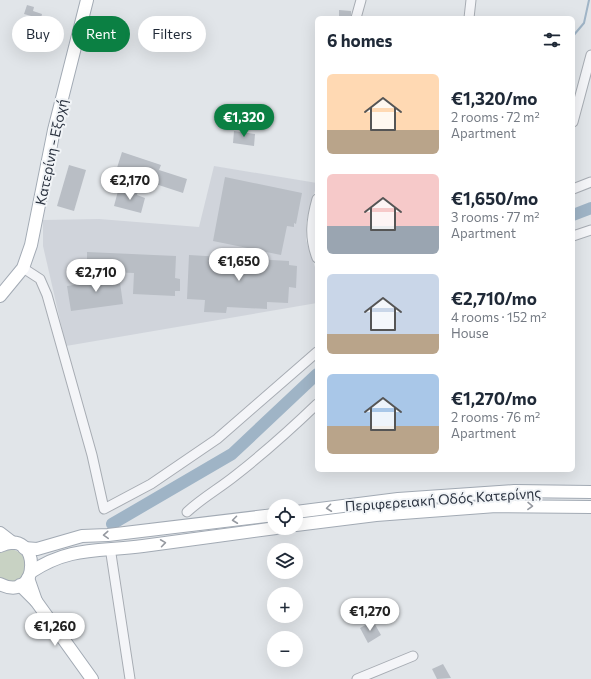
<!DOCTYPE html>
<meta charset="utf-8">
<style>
:root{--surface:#fff;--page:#f2f2f3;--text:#1f2937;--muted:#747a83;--accent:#0b8043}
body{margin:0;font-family:Commissioner,sans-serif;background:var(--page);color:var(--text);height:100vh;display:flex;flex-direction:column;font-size:15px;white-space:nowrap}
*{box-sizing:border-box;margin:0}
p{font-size:13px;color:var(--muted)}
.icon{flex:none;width:22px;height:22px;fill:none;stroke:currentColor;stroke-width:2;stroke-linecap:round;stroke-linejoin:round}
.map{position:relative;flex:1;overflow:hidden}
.panel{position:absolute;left:315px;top:16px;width:260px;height:456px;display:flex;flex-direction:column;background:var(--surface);border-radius:6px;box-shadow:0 4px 16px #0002}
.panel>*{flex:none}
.top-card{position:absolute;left:12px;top:16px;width:243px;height:36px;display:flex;gap:8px}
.controls{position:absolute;left:267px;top:499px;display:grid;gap:8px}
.controls a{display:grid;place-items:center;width:36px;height:36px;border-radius:50%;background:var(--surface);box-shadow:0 4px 16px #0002;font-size:20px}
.price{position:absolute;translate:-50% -34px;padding:0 9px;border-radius:14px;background:#fff;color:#222;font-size:13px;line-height:26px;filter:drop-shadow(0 1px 2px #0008)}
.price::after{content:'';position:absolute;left:50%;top:24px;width:12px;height:9px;margin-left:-6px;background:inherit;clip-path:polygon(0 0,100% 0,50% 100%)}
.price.current{background:var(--accent);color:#fff}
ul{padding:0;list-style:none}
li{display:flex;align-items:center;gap:12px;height:100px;padding:0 12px}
li span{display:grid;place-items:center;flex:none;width:112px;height:80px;border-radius:6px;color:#555}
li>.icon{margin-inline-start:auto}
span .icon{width:48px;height:48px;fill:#fffc;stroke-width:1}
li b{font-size:17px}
h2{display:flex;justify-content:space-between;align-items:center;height:48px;padding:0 12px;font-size:17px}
.pill{padding:0 14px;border-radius:18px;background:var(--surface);box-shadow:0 4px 16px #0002;font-size:14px;line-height:36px}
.pill.current{background:var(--accent);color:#fff}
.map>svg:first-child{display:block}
</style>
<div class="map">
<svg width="591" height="679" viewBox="0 0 591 679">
<rect width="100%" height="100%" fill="#e1e5e9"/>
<polygon fill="#d0d4db" points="214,166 317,183 306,223 306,240 317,273 317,303 66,346 43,246 43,220 99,219 199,227"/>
<path fill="#c8d2c3" d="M11 549C30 553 31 576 13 582L0 578V553Z"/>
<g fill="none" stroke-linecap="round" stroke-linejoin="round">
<polyline stroke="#9fb4c6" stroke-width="2" points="573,36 584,23 589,0"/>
<g stroke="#9fb4c6" stroke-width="12">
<polyline points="573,215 591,208"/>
<polyline points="112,524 232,454 317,374"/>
</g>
</g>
<g fill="#b9bec5">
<polygon points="27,5 34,7 33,11 42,14 39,27 29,24 31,16 24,14"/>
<polygon points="339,10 351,11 351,18 339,18"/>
<polygon points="234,131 255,134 254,146 233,143"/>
<polygon points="122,152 161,165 159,170 187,179 183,193 116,171"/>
<polygon points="69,165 86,170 74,211 57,206"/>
<polygon points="225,177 302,193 296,224 294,223 294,227 287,226 281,255 213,241"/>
<polygon points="129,189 138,191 137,195 145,198 141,213 114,206 118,191 128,194"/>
<polygon points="87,252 176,256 175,278 180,279 180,291 175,291 175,296 133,294 134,273 87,271"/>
<polygon points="189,255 289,261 289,265 297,266 296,288 289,287 288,303 267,302 267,309 227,307 226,313 204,312 205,300 187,299"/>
<polygon points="119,275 123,304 71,311 67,286 87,283 86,279"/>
<polygon points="373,621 381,635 368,643 360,628"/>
<polygon points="443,664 451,678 437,679 432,669"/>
</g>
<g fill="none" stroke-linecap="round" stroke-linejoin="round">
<defs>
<g id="minor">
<polyline points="356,18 361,0"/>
<polyline points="469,18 471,0"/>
<polyline points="573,122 591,55"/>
<polyline points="573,189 591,182"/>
<path d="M317 199C311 220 309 237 317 258"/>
<polyline points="573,236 591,230"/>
<polyline points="23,268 40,279 47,295 92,455 104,509 151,484 217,439 317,352"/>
<path d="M187 512C202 498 220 488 236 475 264 453 291 429 317 404"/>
<polyline points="111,554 130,679"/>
<polyline points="357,679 413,656"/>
</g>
<g id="major">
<polyline points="0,296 23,268 31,245 54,130 87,0"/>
<polyline points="296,512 398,499 514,491 591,492"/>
<polyline points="296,525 376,515 496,506 591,507"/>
<polyline points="0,533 13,543"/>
<path d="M0 546C42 526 41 605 0 584"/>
<polyline points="24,548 37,549 82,536 108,535 274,515"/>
<path d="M31 572C70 546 99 552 143 546 187 540 232 534 276 528"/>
<polyline points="20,585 36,601 28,578"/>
<polyline points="36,601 92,679"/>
</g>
</defs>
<use href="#minor" stroke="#a7acb3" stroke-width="11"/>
<use href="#major" stroke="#a2aab4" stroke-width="14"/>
<use href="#minor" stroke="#f4f5f8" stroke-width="9"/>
<use href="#major" stroke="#fff" stroke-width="12"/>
</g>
<defs><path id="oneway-chevron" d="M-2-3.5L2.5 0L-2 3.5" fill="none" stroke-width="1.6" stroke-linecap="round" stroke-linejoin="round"/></defs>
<g stroke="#9599a0">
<use href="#oneway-chevron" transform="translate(530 506) rotate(1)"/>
<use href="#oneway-chevron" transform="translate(329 508) rotate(173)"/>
<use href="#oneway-chevron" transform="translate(235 520) rotate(173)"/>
<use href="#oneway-chevron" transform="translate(106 535) rotate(176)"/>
<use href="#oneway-chevron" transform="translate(163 543) rotate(-8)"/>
</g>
<g text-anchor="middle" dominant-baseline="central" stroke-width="4" stroke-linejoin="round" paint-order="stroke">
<g font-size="14" fill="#2b3340" stroke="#f1f4f7">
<text transform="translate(51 152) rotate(-78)">Κατερίνη - Εξοχή</text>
<text transform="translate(443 499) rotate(-4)">Περιφερειακή Οδός Κατερίνης</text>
</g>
</g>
</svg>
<div class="controls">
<a><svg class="icon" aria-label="locate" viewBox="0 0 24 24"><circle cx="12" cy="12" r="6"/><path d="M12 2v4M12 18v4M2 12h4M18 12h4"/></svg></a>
<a><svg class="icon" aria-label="layers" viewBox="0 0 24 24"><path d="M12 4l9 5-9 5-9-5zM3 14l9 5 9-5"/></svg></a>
<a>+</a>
<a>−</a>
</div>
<b class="price current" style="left:244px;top:138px">€1,320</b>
<b class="price" style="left:130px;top:201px">€2,170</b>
<b class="price" style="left:239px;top:282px">€1,650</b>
<b class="price" style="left:96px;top:293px">€2,710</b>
<b class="price" style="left:370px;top:632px">€1,270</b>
<b class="price" style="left:55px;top:647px">€1,260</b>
<div class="top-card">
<a class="pill">Buy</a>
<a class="pill current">Rent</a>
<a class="pill">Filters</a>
</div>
<section class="panel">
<h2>6 homes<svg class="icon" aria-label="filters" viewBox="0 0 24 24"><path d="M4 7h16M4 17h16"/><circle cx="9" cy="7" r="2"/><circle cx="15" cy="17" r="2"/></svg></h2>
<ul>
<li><span style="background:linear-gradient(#ffd9b3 70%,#b9a48a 0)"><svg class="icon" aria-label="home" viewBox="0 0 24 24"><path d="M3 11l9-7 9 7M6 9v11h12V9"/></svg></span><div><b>€1,320/mo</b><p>2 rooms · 72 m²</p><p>Apartment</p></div></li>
<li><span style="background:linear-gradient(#f6c9c9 65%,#9aa5b1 0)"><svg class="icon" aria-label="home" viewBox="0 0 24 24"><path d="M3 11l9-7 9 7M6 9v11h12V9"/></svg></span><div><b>€1,650/mo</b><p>3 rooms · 77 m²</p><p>Apartment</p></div></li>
<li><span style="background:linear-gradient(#c9d6e8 75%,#b9a48a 0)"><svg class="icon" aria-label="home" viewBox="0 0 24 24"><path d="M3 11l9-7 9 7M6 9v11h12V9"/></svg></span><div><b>€2,710/mo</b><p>4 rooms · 152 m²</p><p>House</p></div></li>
<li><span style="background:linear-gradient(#a9c7e8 65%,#b9a48a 0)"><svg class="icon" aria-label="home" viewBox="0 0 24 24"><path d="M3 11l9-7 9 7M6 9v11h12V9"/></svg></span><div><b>€1,270/mo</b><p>2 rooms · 76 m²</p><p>Apartment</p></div></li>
</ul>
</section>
</div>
